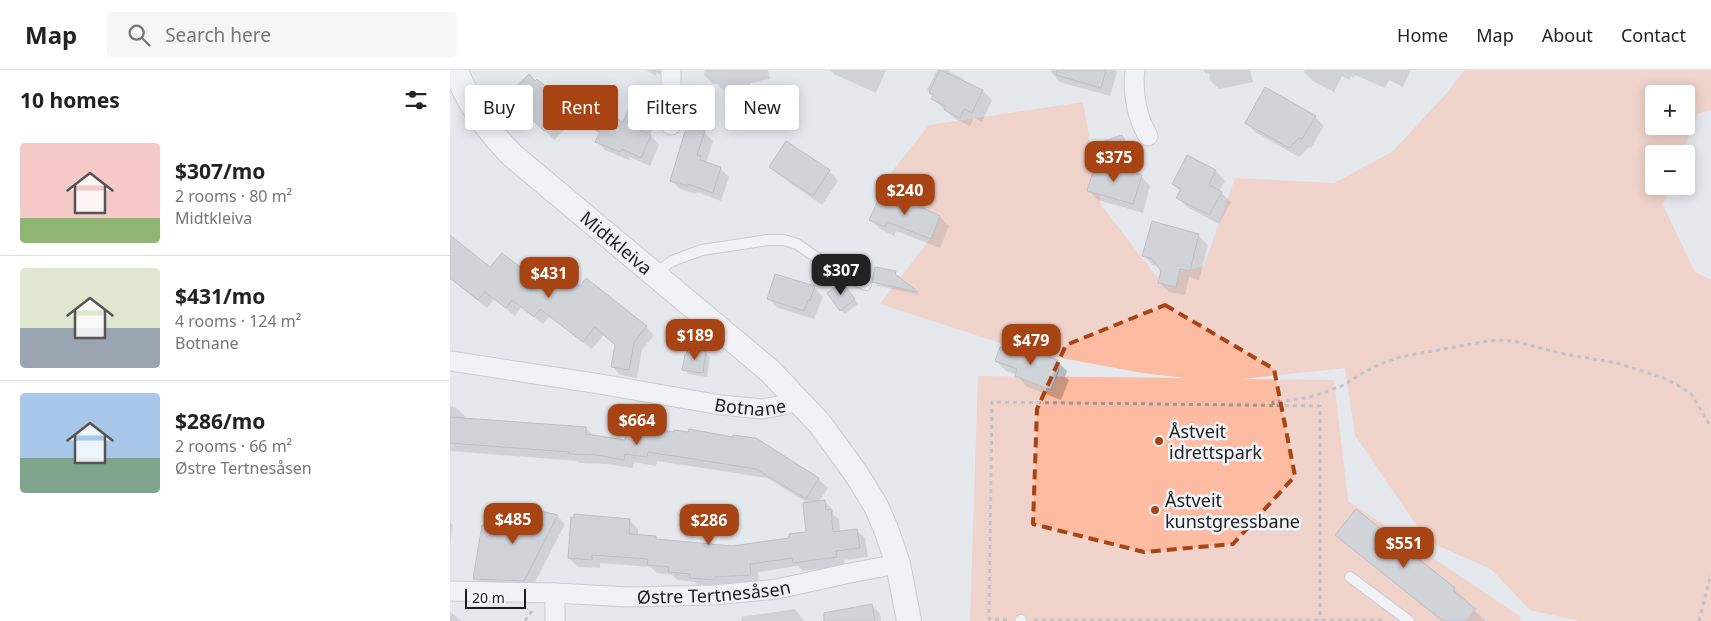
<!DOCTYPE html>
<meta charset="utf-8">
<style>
:root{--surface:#fff;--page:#f6f6f6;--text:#222;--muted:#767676;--line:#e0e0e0;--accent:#a84314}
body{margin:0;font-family:"Noto Sans",sans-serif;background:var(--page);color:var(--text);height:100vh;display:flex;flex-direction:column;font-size:19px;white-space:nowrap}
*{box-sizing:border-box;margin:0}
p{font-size:16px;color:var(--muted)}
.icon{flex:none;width:28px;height:28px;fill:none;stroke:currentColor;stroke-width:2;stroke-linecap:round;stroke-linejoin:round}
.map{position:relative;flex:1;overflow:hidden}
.panel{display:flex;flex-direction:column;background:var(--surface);width:450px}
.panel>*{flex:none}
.top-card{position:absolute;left:15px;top:15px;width:475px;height:45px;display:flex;gap:10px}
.tools{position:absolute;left:1195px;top:15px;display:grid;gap:10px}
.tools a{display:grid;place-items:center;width:50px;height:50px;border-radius:5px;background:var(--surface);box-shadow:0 2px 12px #0003;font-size:25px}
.scale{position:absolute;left:15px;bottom:12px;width:61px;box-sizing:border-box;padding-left:5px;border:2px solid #1b1c1d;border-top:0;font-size:14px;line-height:18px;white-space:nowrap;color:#1b1c1d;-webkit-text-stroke:4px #f2f5fa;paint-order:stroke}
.price{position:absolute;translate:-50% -42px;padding:0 11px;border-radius:10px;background:var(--accent);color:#fff;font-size:16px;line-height:32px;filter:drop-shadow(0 1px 2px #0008)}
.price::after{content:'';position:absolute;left:50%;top:30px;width:15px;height:11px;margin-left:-8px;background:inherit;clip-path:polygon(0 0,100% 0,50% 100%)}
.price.current{background:#222;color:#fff}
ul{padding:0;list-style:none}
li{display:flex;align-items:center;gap:15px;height:125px;padding:0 20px}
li+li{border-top:1px solid var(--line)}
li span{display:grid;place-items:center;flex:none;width:140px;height:100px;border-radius:5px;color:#555}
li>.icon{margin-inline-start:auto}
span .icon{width:60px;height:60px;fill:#fffc;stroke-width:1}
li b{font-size:21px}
h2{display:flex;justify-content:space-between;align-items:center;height:60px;padding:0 20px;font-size:21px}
.chip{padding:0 18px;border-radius:5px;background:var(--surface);box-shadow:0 2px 12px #0003;font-size:18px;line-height:45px}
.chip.current{background:var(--accent);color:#fff}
header{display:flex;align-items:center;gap:30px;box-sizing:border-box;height:70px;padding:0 25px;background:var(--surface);border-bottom:1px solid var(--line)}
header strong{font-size:24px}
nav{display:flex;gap:28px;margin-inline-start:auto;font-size:18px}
.search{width:350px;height:45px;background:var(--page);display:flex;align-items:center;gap:12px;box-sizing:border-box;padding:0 18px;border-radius:5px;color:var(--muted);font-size:19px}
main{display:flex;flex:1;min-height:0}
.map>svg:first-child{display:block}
</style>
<header>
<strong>Map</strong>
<div class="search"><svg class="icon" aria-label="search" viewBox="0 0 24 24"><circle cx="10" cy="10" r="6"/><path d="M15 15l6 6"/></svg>Search here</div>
<nav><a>Home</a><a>Map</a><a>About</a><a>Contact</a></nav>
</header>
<main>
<section class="panel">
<h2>10 homes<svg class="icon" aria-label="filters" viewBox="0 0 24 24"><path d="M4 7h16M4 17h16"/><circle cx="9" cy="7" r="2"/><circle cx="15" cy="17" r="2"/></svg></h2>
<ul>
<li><span style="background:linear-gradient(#f6c9c9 75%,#8fb573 0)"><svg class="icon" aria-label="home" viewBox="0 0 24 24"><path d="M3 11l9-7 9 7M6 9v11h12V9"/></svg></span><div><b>$307/mo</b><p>2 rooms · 80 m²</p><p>Midtkleiva</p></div></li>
<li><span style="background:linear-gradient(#dfe7d0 60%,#9aa5b1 0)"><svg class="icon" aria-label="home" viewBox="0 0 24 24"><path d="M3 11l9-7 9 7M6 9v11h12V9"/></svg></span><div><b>$431/mo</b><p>4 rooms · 124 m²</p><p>Botnane</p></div></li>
<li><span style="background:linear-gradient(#a9c7e8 65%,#7fa58c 0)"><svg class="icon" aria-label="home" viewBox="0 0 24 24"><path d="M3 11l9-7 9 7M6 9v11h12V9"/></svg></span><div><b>$286/mo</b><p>2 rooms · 66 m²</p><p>Østre Tertnesåsen</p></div></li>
</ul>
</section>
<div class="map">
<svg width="1261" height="551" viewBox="0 0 1261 551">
<rect width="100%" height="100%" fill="#e5e8ec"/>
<path fill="#fdbba1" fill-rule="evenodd" d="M1015 0H1261V40L1247 44 1232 84H1204V116H1220L1213 135 1245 202 1261 210V551H1128L1080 540 1041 499 977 471 905 365 895 298 791 309 884 310 898 431 1071 547 1070 551H520L528 306 735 308 693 303 578 282 430 234 480 169 440 104 479 55 633 32 651 135 707 207 754 196 785 108 884 113 942 82 995 25ZM1204 24H1236V56H1204Z"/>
<g fill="#0003">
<polygon points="196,0 221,0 216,8 207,3 206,6"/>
<polygon points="255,0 318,0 320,9 300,13 300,16 275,22 267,14 263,14 254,5"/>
<polygon points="380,0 436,0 426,23 384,4"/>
<polygon points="487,0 497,0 512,8 519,15 533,21 542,30 532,52 524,48 520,56 505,49 483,29 484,27 477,20"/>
<polygon points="602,0 665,0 667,2 660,26 610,12 601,2"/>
<polygon points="753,0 800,0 803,12 769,19 760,10 759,3 756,4"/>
<polygon points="855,0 961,0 953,17 939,10 935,18 905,5 903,8 901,6 899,10 892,6 884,22 863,11 854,2"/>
<polygon points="87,11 126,49 104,70 78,43 81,40 86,12"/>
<polygon points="197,41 206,50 200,65 209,75 200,96 180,87 179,90 155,80 147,71 150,64 144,58 174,54"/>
<polygon points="865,47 874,56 861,78 859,77 849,87 805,62 796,53"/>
<polygon points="254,62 263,71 256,93 270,98 279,107 271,131 247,122 246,124 230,119 221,110"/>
<polygon points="672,66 676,71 681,84 657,93 652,88"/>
<polygon points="738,86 766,101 775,111 769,121 781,132 769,154 737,137 728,127 731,122 723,114"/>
<polygon points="320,97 379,101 388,111 372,135 330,106"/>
<polygon points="691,106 700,116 693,143 648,130 639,121"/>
<polygon points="443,135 472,139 490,147 499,156 490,178 446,161 444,166 430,159 421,150"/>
<polygon points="703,153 749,166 758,175 749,210 739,207 735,225 719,222 709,212 712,198 703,195 694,186"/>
<polygon points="0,166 40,199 74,201 130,218 196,257 204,265 192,280 187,308 170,305 162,296 166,275 154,265 142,279 99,246 93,254 71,237 65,246 44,229 37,238 1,209 0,210"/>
<polygon points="445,203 450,207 449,209 470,225 428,216 424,212"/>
<polygon points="364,217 373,227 364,249 328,238 319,229"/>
<polygon points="396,218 408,234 395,244 391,240"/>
<polygon points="255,282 260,287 257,307 238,304 234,299"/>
<polygon points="574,287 607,291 617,301 615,307 619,310 611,330 576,316 567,305 556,301 546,291"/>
<polygon points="0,336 5,337 15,346 14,349 136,358 144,367 368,409 378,418 369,432 374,431 383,440 383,444 389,449 390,462 406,460 415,468 418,487 394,490 395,496 353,501 348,496 308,502 309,513 273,516 249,516 245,512 228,510 222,505 207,503 201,497 150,493 150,498 128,497 119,488 179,450 188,459 188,466 205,467 209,471 282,477 341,469 358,463 358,433 317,408 207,391 206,396 184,392 183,398 157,394 130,393 128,391 0,381"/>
<polygon points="107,446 115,454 82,518 32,516 25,508 52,460"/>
<polygon points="0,452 3,455 0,474"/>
<polygon points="887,465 1004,519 1018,532 1017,534 1036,551 992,551 901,478"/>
<polygon points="422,535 430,544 431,551 402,551"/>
<polygon points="345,539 354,551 292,551 291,547"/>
<polygon points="0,542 12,551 0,551"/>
</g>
<g fill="#b7babe" stroke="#8c8f93">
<polygon points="490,0 533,20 522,43 514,39 510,48 494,40 496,36 481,29 484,25 479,23"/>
<polygon points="607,0 656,0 651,18 606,5"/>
<polygon points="79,4 85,11 87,9 94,15 117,39 94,61 76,43 79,40 61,21"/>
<polygon points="815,17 866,46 852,69 849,68 839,78 795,53"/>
<polygon points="181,34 198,40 190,60 201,65 191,88 172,79 170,82 145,72 150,62 143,59 150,42 173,52"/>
<polygon points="237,55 255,61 247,85 251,86 250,90 271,97 263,123 238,114 238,116 220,111"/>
<polygon points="672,65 678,79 651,89 646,74"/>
<polygon points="336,71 380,100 363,126 319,97"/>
<polygon points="737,85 766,100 759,115 772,122 759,145 726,128 731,119 722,114"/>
<polygon points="646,92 692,105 683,134 637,121"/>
<polygon points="446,125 490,146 481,169 437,152 435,157 419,150 429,128 442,134"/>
<polygon points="702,151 749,164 740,201 730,199 726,217 708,213 711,201 702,189 692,186"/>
<polygon points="0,165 40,197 52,183 74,200 80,191 102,208 108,200 130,216 136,208 197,256 184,272 179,300 161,297 165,275 145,257 133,272 90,239 84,247 62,230 56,238 35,222 28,230 0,208"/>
<polygon points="425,197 446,201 445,204 468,222 422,212"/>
<polygon points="325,204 365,216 360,231 358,230 354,241 317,229"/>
<polygon points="392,212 405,229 390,241 377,223"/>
<polygon points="241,277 256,281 253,303 232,300 235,285"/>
<polygon points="550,277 573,285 576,277 608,290 605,298 609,299 601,320 565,306 567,299 545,291"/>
<polygon points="0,347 136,357 136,364 175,370 177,358 194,360 195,357 224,362 224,360 238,362 239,359 283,367 283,365 306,368 369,408 356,429 306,399 243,389 198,382 197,387 175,384 174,390 147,385 119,384 119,382 0,373"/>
<polygon points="375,430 376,440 381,439 383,462 407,459 410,478 386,481 387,487 343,493 342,488 300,494 301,505 265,507 265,510 239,508 240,504 218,502 219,497 197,495 198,489 142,485 142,490 118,488 121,447 124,448 124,444 180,449 179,464 206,466 206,469 282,476 339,468 339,464 356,462 353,433"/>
<polygon points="60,434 108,445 74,511 23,509 32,455 52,459 54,446 58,446"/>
<polygon points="906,439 1005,518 1003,521 1026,539 1016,551 993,551 885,465"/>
<polygon points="422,534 425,551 374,551 374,543"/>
</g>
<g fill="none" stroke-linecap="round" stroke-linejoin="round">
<defs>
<g id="service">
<polyline points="204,204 222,191 252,180 318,170 334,170 347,174 389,203 416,215"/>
<polyline points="900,507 959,551"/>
<polyline points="570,551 571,550"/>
</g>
<g id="minor">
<path d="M685 0C682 22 687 48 698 66"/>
<polyline points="221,55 221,0"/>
<path id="s1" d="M0 291 150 314 271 335 312 339 334 335 346 328"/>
<path id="s2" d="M0 521 105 523 178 527 264 525 327 519 400 503 448 494"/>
<polyline points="105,551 105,523"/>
</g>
<g id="tertiary">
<path id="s3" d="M6 0C18 34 38 61 63 86L320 301 370 354 407 405 426 436 436 459 448 494 459 551"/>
</g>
</defs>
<use href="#service" stroke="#a8abaf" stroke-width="12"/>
<use href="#minor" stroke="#a8abaf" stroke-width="21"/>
<use href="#tertiary" stroke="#a8abaf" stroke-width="26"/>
<g stroke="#939698" stroke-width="3" stroke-dasharray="4 4" stroke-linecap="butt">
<polyline points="823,335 823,332 856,328 870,324 894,315 914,302 930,294 950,287 1032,272 1048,270 1063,271 1114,284 1167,293 1214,308 1231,317 1242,325 1261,357"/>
<polyline points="557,550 539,549 542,332 870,336 870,550"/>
<polyline points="584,550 932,550"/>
<polyline points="75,551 82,541"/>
<polyline points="1249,551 1261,504"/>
</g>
<use href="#service" stroke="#fff" stroke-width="10"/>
<use href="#minor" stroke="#fff" stroke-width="19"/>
<use href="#tertiary" stroke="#fff" stroke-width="24"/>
</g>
<path d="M0 0H1261V551H0ZM715 235 824 299 845 406 783 474 694 482 583 454 587 339 616 275Z" fill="#e5e8ec" fill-opacity=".55" fill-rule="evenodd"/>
<path fill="none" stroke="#a84314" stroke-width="4" stroke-dasharray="10 6" stroke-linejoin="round" d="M715 235 824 299 845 406 783 474 694 482 583 454 587 339 616 275Z"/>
<g fill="#a84314" stroke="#f2f5fa" stroke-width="2">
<circle cx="709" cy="371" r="5"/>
<circle cx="705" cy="440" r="5"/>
</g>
<g text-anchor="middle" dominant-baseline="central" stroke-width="5" stroke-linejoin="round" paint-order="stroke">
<g font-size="18" fill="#1b1c1d" stroke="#f2f5fa">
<text stroke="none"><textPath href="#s3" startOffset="239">Midtkleiva</textPath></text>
<text stroke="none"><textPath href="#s1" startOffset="304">Botnane</textPath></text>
<text stroke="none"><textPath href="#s2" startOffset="264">Østre Tertnesåsen</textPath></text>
</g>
<g font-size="18" fill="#1b1c1d" stroke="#f2f5fa" text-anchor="start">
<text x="719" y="361">Åstveit<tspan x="719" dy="21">idrettspark</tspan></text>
<text x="715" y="430">Åstveit<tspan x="715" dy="21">kunstgressbane</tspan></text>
</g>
</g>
</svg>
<div class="tools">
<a>+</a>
<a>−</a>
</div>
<div class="scale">20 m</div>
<b class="price" style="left:664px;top:113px">$375</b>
<b class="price" style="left:455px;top:146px">$240</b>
<b class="price current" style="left:391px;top:226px">$307</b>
<b class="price" style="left:99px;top:229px">$431</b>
<b class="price" style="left:245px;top:291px">$189</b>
<b class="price" style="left:581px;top:296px">$479</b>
<b class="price" style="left:187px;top:376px">$664</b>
<b class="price" style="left:63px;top:475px">$485</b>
<b class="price" style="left:259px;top:476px">$286</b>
<b class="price" style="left:954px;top:499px">$551</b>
<div class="top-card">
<a class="chip">Buy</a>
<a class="chip current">Rent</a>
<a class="chip">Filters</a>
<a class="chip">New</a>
</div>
</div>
</main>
